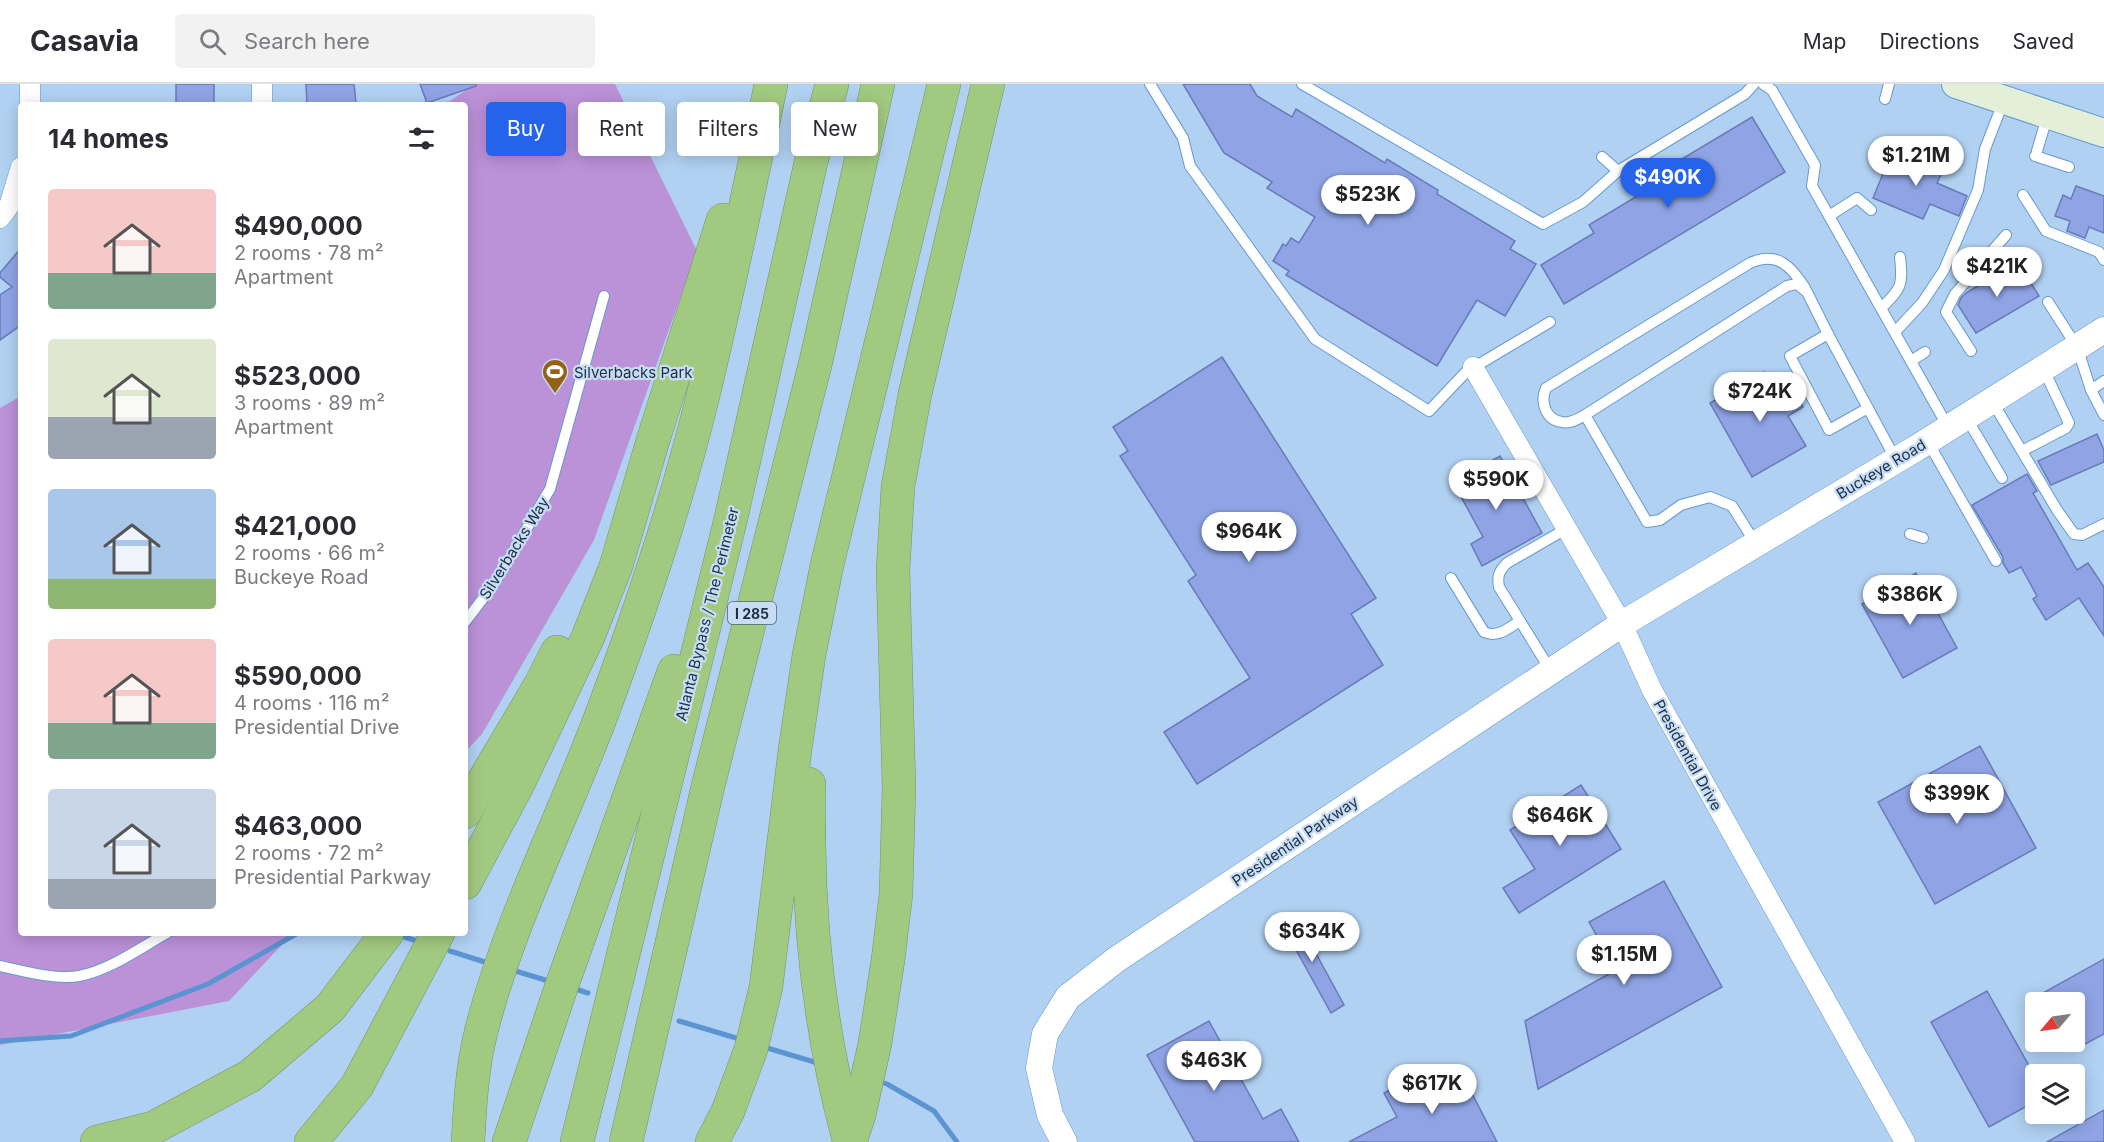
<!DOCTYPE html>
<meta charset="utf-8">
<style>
:root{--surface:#fff;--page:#f2f2f3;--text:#2b2b33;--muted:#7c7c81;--line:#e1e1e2;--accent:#2563eb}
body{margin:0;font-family:Inter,sans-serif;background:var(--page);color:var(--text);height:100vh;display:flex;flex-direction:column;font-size:22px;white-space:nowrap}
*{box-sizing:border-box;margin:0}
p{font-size:20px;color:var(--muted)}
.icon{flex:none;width:33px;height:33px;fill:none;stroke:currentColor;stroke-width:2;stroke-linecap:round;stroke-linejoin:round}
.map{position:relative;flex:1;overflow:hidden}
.drawer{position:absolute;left:18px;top:18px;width:450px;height:834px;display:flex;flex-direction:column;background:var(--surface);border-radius:6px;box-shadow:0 3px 15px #0003}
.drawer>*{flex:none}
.guide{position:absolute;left:486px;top:18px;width:570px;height:54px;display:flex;gap:12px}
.needle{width:39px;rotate:241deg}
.buttons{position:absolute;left:2025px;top:908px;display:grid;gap:12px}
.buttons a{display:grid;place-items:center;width:60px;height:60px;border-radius:6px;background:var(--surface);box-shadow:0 3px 15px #0003;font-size:30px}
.price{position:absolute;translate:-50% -51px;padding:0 14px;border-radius:21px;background:#fff;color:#222;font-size:20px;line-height:39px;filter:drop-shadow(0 2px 3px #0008)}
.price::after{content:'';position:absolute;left:50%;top:36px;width:18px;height:14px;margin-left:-9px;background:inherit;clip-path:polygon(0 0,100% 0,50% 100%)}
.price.current{background:var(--accent);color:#fff}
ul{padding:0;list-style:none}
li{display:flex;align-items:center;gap:18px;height:150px;padding:0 30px}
li span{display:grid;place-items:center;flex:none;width:168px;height:120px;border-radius:6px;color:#555}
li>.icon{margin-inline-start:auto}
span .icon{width:72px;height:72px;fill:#fffc;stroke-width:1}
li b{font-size:26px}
h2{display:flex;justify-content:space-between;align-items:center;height:72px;padding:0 30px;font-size:26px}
.tag{padding:0 21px;border-radius:6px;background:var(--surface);box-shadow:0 3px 15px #0003;font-size:21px;line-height:54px}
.tag.current{background:var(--accent);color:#fff}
header{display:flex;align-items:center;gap:36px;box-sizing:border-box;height:84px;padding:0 30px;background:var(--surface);border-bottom:2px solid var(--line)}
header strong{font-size:28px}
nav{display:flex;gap:33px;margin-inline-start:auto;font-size:21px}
.search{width:420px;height:54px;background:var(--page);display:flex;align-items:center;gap:15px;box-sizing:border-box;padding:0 21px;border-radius:6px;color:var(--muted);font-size:22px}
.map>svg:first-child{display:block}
</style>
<header>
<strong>Casavia</strong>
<div class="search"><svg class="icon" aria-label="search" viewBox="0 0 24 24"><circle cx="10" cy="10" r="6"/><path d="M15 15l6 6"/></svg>Search here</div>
<nav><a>Map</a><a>Directions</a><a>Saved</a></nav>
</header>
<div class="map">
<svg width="2104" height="1058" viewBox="0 0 2104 1058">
<rect width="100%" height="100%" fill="#b1d1f3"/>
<g fill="#bb91d8">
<polygon points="475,0 615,0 697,167 594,456 482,650 465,668 465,21 444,21"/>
<polygon points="21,312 21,849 293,849 229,917 0,961 0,324"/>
</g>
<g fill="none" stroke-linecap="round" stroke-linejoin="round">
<g stroke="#5a94d1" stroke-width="5">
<polyline points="398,851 414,856"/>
<polyline points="450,867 491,880"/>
<polyline points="512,886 552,898"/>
<polyline points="572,904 588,909"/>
<polyline points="679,937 743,956"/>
<polyline points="0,957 71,952 208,900 298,849"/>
<polyline points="764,963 821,980"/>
<polyline points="878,997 887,1000 934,1027 957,1058"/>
</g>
</g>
<g fill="#90a4e5" stroke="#687ab8" stroke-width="1.5">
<rect x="176" y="0" width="38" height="20"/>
<polygon points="306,0 354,0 356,19 307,21"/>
<polygon points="420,0 476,0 476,2 427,19"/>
<polygon points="1183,0 1250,0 1257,12 1292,33 1296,25 1385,79 1387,75 1438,106 1437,110 1515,157 1510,165 1536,180 1505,232 1477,216 1437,282 1286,191 1289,187 1273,177 1283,160 1286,162 1291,154 1299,159 1315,133 1267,104 1272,98 1224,69"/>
<polygon points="1752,33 1785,88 1564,220 1541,181 1594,149 1589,141 1659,99 1655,91"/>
<polygon points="1904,68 1944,84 1937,99 1967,112 1959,132 1930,120 1923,135 1873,114 1891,70 1901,75"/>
<polygon points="2076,102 2104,112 2104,149 2089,143 2085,154 2067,147 2070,137 2055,132 2063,111 2071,115"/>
<polygon points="21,164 21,241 0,256 0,211 12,203 0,193 0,189"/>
<polygon points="2018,178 2039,212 1976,249 1958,221 1961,214 1966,209"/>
<polygon points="1222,273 1376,514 1351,530 1383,581 1197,700 1164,648 1250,594 1188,497 1196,491 1120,372 1128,367 1113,343"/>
<polygon points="1764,288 1777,312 1792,304 1803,323 1788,332 1806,362 1752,393 1710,319"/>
<polygon points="2097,350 2104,366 2104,378 2051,401 2038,377"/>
<polygon points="1500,372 1542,449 1482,482 1471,460 1483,453 1453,398"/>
<polygon points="2027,390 2037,407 2033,409 2077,486 2088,479 2104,503 2104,552 2079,514 2046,536 2033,515 2037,512 2021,483 2009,489 2003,479 2003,473 1972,421"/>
<polygon points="1916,489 1957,564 1903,594 1862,520"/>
<polygon points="1980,662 2036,764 1935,820 1878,718"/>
<polygon points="1581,701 1621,765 1519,829 1503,804 1535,785 1510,746"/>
<polygon points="1664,797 1722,903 1538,1005 1525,937 1616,886 1589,838"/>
<polygon points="1294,829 1344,921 1331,929 1280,837"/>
<polygon points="2104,875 2104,950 2074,966 2074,918 2027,918"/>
<polygon points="1987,907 2036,994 2036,1017 1989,1043 1931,938"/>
<polygon points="1209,937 1263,1035 1281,1025 1299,1058 1195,1058 1147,971"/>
<polygon points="1423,988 1433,1006 1462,990 1497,1058 1349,1058 1397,1033 1384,1009"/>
<polygon points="2104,1026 2104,1058 2047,1058"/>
</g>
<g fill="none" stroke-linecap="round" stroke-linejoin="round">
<defs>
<g id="service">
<polyline points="1150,0 1183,54 1190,82 1315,255 1429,327 1466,288 1550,238"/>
<polyline points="1302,0 1543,140 1583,118 1618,87 1745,10 1754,0"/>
<polyline points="1763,0 1772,6 1815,81 1812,102 1948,343"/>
<polyline points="1885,15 1889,0"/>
<polyline points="2037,67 2048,30"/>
<polyline points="2035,72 2069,83"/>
<polyline points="1602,73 1618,87"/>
<polyline points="2023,111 2046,147 2099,168 2104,176"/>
<polyline points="1829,132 1857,114 1871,126"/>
<polyline points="2048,218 2077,263 2091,306 2104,297"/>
<path d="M1881 224C1902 205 1903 200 1900 173"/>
<polyline points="1895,248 1922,219 1944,186 1978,106 1985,65 2004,16"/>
<polyline points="1971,267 1946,228 1955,210 2006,151"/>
<polyline points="1911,277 1925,268"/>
<polyline points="2091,306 2104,331"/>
<polyline points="1992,317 2057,426 2074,450 2082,451 2104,440"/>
<polyline points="1868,324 1829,346 1790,272 1828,250 1896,376"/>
<path d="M1585 331C1578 335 1570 340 1562 338 1545 336 1540 317 1546 304L1750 179C1777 167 1791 182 1805 204"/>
<polyline points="1966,333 2002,394"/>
<polyline points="1928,358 1996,477"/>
<polyline points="2022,367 2066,344 2069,339 2043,284"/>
<polyline points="1910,450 1923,454"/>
<polyline points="1756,460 1732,422 1710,413 1681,421 1660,436 1647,438 1585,331 1787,202 1797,200 1807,208 1828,250"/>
<path d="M1451 494 1484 548C1498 554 1507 545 1520 537"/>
<polyline points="465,538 494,500 550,405 604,212"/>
<path d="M1551 587 1499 503C1497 492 1499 487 1507 479L1566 445"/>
<path d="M0 882C22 887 56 896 79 892 110 886 140 864 167 849"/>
</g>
<g id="minor">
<polyline points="262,19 262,0"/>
<polyline points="30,21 30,0"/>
<polyline points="0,134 9,122 21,83"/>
<polyline points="1473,283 1622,540 1652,606 1905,1058"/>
</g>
<polyline id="tertiary" points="1064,1058 1050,1031 1039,984 1045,950 1068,913 1117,875 1622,540 1915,365 2104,246"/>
<polyline id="secondary" points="1956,0 2104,49"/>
<g id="motorway">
<path d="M809 700C808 720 809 740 809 760 810 860 823 960 849 1056"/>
<polyline points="465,728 541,600 557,568"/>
<polyline points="465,799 518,700 588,553 616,482 654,353 723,136"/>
<polyline points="97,1058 153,1044 250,992 330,924 387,849"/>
<polyline points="311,1058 357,1002 438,849"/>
<path d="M468 1058C470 1021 472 984 481 948 510 833 567 727 607 616 643 519 676 420 701 320 727 214 749 107 771 0"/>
<polyline points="509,1058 562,901 674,587"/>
<polyline points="577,1058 731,434 811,78 832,0"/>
<polyline points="626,1058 708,702 816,277 878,0"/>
<polyline points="712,1058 728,1027 751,965 766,903 795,666 809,571 827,481 944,0"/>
<polyline points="850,1058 859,1031 875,959 888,876 896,810 899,703 893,486 898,402 915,310 988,0"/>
</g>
</defs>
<use href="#service" stroke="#6699cf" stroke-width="12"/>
<use href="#minor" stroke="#6699cf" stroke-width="21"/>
<use href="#tertiary" stroke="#6699cf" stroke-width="27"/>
<use href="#secondary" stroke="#6699cf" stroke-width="30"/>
<use href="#motorway" stroke="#73936c" stroke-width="34"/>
<use href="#service" stroke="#fff" stroke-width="10"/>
<use href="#minor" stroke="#fff" stroke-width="20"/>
<use href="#tertiary" stroke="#fff" stroke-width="26"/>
<use href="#secondary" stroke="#e3efd9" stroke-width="28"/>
<use href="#motorway" stroke="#a2c980" stroke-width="33"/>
</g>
<defs>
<symbol id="stadium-pin" viewBox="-11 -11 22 30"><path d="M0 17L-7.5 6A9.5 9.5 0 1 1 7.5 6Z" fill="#956215" stroke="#c8ddf4"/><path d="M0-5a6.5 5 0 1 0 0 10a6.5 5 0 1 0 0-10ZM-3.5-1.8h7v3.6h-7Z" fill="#fff"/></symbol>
</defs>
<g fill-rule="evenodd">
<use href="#stadium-pin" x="540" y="273" width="30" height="40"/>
</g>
<g text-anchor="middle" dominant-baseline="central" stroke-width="4.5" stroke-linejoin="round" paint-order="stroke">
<rect fill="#c8ddf4" stroke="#4f647b" stroke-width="1.5" x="728" y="518" width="48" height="22" rx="4.5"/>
<g font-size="14" font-weight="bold" fill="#1b3047">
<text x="752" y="529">I 285</text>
</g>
<g font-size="15" fill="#1b3047" stroke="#c8ddf4" text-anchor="start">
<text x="574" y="288">Silverbacks Park</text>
</g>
<g font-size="15" fill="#1b3047" stroke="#c8ddf4">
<text transform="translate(1881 385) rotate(-31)">Buckeye Road</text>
<text transform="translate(514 464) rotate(-58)">Silverbacks Way</text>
<text transform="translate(707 530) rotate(-76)">Atlanta Bypass / The Perimeter</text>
<text transform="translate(1688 671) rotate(61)">Presidential Drive</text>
<text transform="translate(1295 757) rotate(-34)">Presidential Parkway</text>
</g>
</g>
</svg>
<div class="buttons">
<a><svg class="needle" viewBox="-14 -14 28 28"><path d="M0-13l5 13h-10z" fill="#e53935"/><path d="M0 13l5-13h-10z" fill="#7c7c81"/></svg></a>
<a><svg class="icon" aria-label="layers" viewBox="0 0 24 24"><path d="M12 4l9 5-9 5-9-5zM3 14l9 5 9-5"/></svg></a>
</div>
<b class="price" style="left:1916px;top:103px">$1.21M</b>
<b class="price current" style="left:1668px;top:125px">$490K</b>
<b class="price" style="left:1368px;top:142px">$523K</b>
<b class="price" style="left:1997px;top:214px">$421K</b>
<b class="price" style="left:1760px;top:339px">$724K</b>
<b class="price" style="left:1496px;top:427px">$590K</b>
<b class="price" style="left:1249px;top:479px">$964K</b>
<b class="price" style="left:1910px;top:542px">$386K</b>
<b class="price" style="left:1957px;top:741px">$399K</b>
<b class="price" style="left:1560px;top:763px">$646K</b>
<b class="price" style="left:1312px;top:879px">$634K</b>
<b class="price" style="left:1624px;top:902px">$1.15M</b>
<b class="price" style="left:1214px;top:1008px">$463K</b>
<b class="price" style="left:1432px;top:1031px">$617K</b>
<div class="guide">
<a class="tag current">Buy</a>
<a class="tag">Rent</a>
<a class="tag">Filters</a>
<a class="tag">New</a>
</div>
<section class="drawer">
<h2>14 homes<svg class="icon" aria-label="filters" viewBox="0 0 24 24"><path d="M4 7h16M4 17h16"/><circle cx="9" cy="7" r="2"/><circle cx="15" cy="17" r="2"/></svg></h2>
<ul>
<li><span style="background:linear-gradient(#f6c9c9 70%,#7fa58c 0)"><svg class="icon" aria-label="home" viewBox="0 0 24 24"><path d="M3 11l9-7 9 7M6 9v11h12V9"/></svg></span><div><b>$490,000</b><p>2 rooms · 78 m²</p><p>Apartment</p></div></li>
<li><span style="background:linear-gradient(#dfe7d0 65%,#9aa5b1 0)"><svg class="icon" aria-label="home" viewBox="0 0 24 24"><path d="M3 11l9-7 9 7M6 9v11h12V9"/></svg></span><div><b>$523,000</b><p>3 rooms · 89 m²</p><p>Apartment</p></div></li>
<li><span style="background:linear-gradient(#a9c7e8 75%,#8fb573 0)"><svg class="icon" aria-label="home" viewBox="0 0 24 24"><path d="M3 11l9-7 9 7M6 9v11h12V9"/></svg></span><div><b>$421,000</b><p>2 rooms · 66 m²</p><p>Buckeye Road</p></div></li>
<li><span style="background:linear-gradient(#f6c9c9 70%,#7fa58c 0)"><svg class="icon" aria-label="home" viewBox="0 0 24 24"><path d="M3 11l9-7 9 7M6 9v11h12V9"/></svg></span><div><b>$590,000</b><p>4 rooms · 116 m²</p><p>Presidential Drive</p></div></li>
<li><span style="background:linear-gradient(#c9d6e8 75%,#9aa5b1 0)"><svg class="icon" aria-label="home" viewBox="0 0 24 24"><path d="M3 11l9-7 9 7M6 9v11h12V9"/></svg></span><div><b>$463,000</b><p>2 rooms · 72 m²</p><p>Presidential Parkway</p></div></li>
</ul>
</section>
</div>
